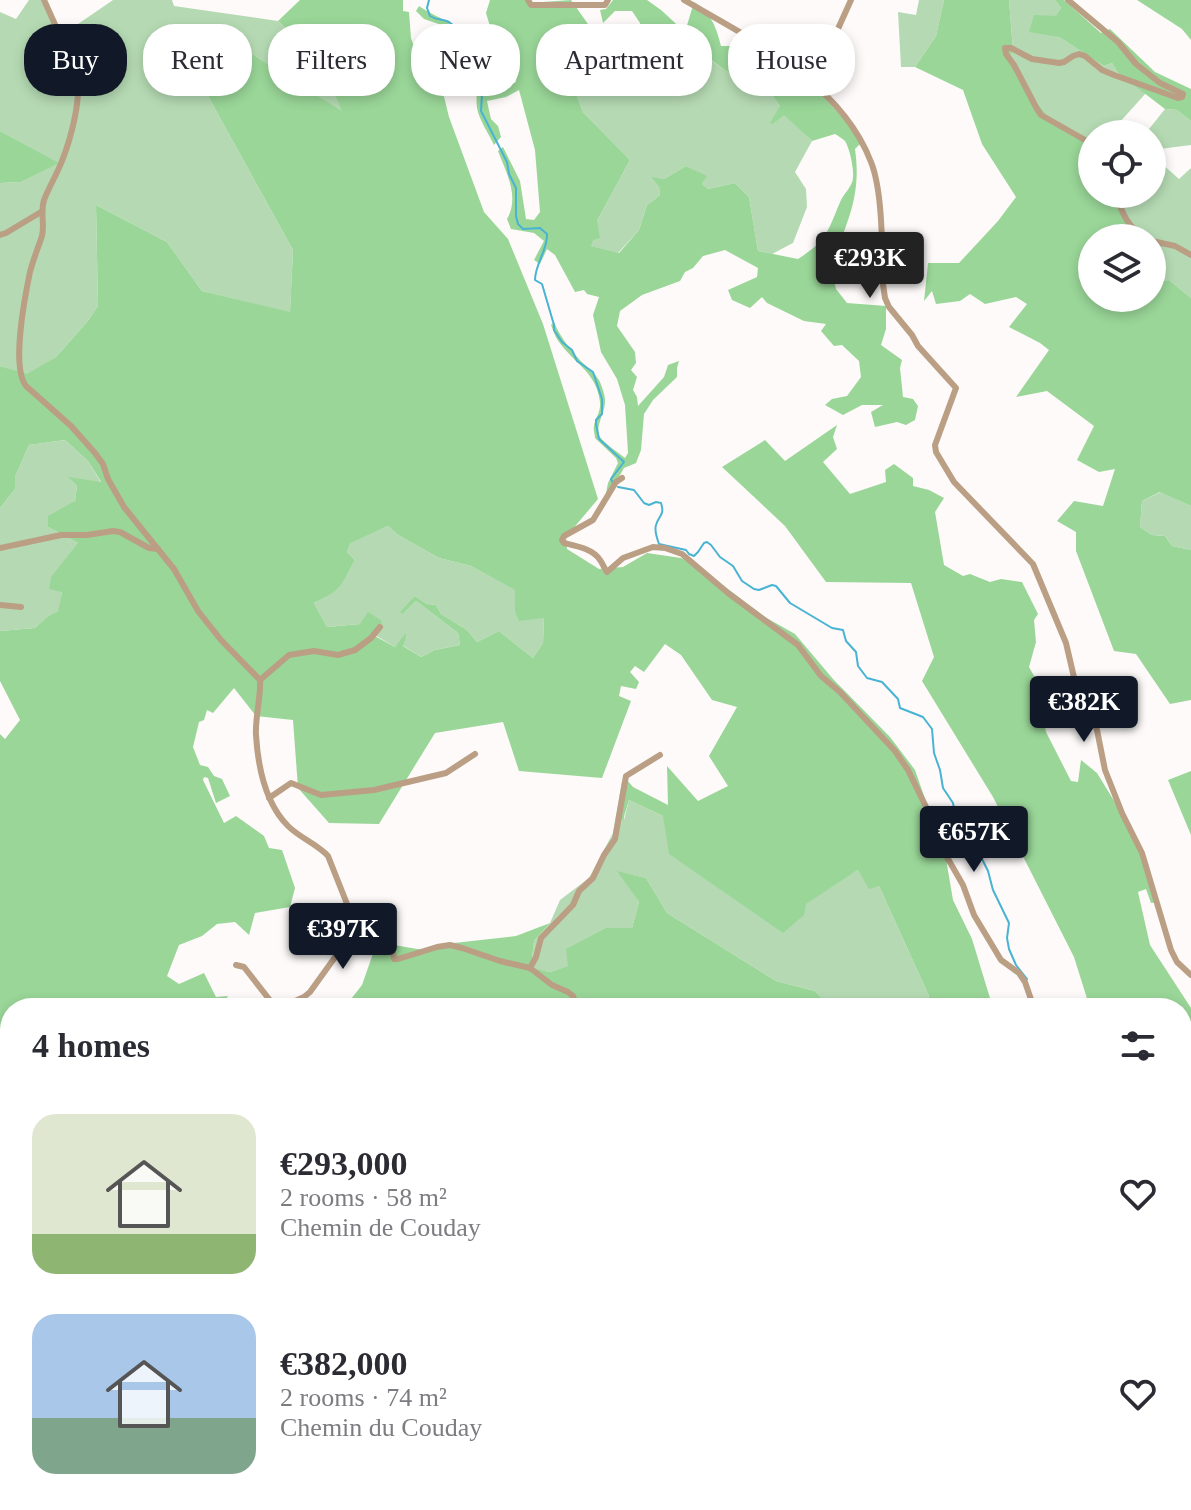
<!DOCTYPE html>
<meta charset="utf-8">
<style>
:root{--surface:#fff;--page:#f2f2f3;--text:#2b2b33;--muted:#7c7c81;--accent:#111827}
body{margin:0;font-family:"Times New Roman",serif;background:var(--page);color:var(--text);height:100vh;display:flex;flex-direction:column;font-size:30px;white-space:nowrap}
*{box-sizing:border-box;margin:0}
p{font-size:26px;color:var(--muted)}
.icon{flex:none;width:44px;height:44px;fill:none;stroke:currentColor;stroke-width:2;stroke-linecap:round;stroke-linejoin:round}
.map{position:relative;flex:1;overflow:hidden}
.side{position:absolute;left:0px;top:998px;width:1192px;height:512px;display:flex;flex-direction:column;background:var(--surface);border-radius:32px 32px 0 0;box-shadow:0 4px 12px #0003}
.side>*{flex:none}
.hud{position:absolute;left:24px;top:24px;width:1144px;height:72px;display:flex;gap:16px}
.controls{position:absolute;left:1078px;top:120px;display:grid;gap:16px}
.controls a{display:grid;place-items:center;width:88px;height:88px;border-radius:50%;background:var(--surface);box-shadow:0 4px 12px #0003;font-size:40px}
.price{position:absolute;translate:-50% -68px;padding:0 18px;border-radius:8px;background:var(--accent);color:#fff;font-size:26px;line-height:52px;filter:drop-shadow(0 2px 4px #0008)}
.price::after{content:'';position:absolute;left:50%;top:48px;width:24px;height:18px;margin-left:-12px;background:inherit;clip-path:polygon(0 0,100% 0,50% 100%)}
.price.current{background:#222;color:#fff}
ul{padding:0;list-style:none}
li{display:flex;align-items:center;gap:24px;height:200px;padding:0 32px}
li span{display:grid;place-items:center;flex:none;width:224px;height:160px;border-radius:24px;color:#555}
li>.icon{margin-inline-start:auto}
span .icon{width:96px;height:96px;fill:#fffc;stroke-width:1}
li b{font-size:34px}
h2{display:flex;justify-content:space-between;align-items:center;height:96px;padding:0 32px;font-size:34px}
.pill{padding:0 28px;border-radius:32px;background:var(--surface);box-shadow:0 4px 12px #0003;font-size:28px;line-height:72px}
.pill.current{background:var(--accent);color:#fff}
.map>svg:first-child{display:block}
</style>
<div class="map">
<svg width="1191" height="1510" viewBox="0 0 1191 1510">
<rect width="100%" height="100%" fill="#fdfaf9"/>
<g fill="#b5dab3">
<polygon points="29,0 41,0 59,37 113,0 172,0 174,6 278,21 319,59 343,112 244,49 182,49 293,250 290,313 202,291 167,242 96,205 98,306 87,322 56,357 27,375 0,366 0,183 21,182 58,163 0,131 0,12 16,19"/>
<polygon points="919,0 944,0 936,36 915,67 901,67 898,12 916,15"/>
<polygon points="1009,0 1055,0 1061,8 1056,17 1059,37 1104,66 1112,63 1118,73 1146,93 1119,123 1131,134 1092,134 1092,143 1047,115 1017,77 1009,60 1013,50"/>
<polygon points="692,46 726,71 768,90 780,106 773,124 784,114 812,141 795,172 806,189 807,207 793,243 772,254 758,251 749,197 735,183 708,189 702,184 706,177 686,166 664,179 652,178 659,187 660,195 647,205 639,230 618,253 590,246 597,221 630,160 583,112 577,96 580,82 655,79"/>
<polygon points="1165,109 1177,110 1191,121 1191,145 1152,150 1152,134 1145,134"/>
<polygon points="1152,155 1179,179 1191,168 1191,298 1169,280 1152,282 1152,238 1125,238 1115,194 1152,194"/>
<polygon points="65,440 88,461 101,483 70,479 77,486 75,501 48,527 78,543 62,592 59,613 48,616 35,628 0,631 0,508 15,489 15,477 29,445"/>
<polygon points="1161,492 1191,506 1191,550 1172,546 1165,536 1152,535 1140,527 1142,501"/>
<path d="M388 526 398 535 439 558 471 566 516 590 515 611 544 618 543 643 533 658 499 631 477 642 467 630 441 614 436 605 427 604 415 596 403 614 416 601 458 633 460 645 435 650 421 657 402 645 407 636 406 635 395 647 375 635 360 624 327 627 314 603C341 590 341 586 355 560L347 552 350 542Z"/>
<polygon points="622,781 624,820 629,800 663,816 805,904 858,870 879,886 929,996 926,1008 910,1008 907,1006 906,1008 831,1008 815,991 776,981 667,913 646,878 619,872 639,902 632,928 605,928 567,949 569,966 550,972 531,969 534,941 550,923 560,900 589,878 613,833"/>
</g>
<g fill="#9ad698" fill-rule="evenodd">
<path d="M300 0H403V11L409 12 411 38 421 67 440 80 449 117 484 212 508 239 543 324 598 499 566 537 567 549 599 569 623 567 647 553 681 558 696 565 765 617 795 634 833 679 890 737 915 770 946 859 953 900 972 939 993 1008H926L929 996 879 886 869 889 858 870 806 904 804 915 783 933 669 854 663 816 629 800 623 820H620L627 780 633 787 668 805 667 766 698 801 728 786 709 756 737 707 712 700 681 655 665 644 644 672 635 666 630 672 639 682 636 689 621 686 619 696 631 701 602 778 519 771 503 722 435 733 379 824 329 823 298 788 293 720 256 716 234 688 213 713 207 710 204 720 199 722 193 747 200 765 208 767 214 776 222 779 230 796 216 803 208 778 204 777 203 780 224 823 236 816 264 836 269 848 282 850 295 888 290 907 255 913 249 935 235 922 217 924 202 936 179 945 167 976 179 984 204 973 216 997 228 996 224 1002 230 1003 234 1008H10V1413L0 1410V734L5 739 20 720 0 681V631L35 628 48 616 58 612 62 592 49 589 51 577 78 543 48 527V516L75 501 77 486 68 477 101 482 88 461 65 440 29 445 15 477V489L0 508V366L27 374 56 357 87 322 98 306 96 205 167 242 202 291 290 312 293 250 182 49H244L342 111 319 59 278 21ZM388 526 398 535 439 558 471 566 515 590V611L519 621 544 618 543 643 533 658 499 631 477 642 467 630 441 614 436 605 427 604 415 596 400 612 403 614 416 601 458 633 460 645 435 650 421 657 403 646 407 635 405 634 395 647 375 636 382 621 368 612 360 624 327 627 314 603C342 590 341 586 355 560L347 552 350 543Z"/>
<path d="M490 0H528V3L571 0 595 34 599 46 642 63 649 56 646 46 648 38 642 33 640 23 632 11H615L603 23 600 10 606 9 613 0H647L661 10 685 32 694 2C711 13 716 26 721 46H731L749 35 794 63 863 141 855 149C859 177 856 199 846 226 841 242 830 256 826 273L834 281 836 289 847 303 886 306V329L881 345 902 360 900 368 903 397 913 399 918 406 915 420 906 425 897 422 875 427 871 412 883 405H862L843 415 825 405 832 399 847 396 861 377 859 361 842 345 834 346 821 331 826 324 804 321 767 303 762 297 750 308 732 300 728 290 757 277 758 268 725 250 703 256 693 268 685 272 680 281 642 295 620 311 617 326 635 352 636 363 631 370 637 377 633 390 637 397 638 406 664 377 668 365 679 361 677 368V377L653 400 644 414 641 450 636 463 624 468 609 494 606 493 608 483 618 463 616 458 595 438C595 434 593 430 594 426 595 417 601 413 600 402 597 373 574 363 559 342 555 337 553 330 551 325L554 322C559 335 569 348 579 359 586 367 595 372 600 382 602 387 605 395 605 400 606 412 594 427 600 437 604 443 619 453 625 458L628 453 625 405 617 379 601 352 593 315 599 297 587 294 584 290 575 292 555 255 547 249 540 264 534 260 544 241 534 233 511 229 507 219C520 197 506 172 498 151L503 147 520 181 526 219 534 220 540 212 535 150 519 90 506 97 487 101 491 119 498 126 501 137 494 145C489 134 479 120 477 108 474 83 487 81 460 63L459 50 450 28 424 19 416 11 419 6C441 22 476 26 468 60L488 75 487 92 499 91 516 82 517 72 506 62 495 43 486 13ZM693 46 726 71 768 90 780 106 770 123 773 124 784 115 812 141 835 134C837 135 843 139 845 141 850 149 854 169 853 178 852 187 845 192 841 200 828 230 828 240 798 259L758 251 749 197 735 183 708 189 702 184 707 176 686 166 664 179 651 177 659 187 660 195 647 205 639 230 619 253 591 246 593 240 600 238 597 221 630 160 583 112 577 96 580 83 596 87 655 79Z"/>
<polygon points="944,0 1009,0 1013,50 1009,60 1017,77 1047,115 1092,143 1092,194 1115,194 1129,233 1125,238 1092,238 1092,298 1152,298 1152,282 1169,280 1191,298 1191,506 1160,492 1142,501 1140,527 1152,535 1165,536 1172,546 1191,550 1191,700 1170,704 1136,654 1114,651 1076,551 1076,532 1057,521 1074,501 1103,506 1115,469 1099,472 1077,460 1094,426 1047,391 1016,397 1049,350 1040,343 1009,327 1027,304 1016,297 985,304 970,294 960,301 936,304 932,291 924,301 928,263 959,263 998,221 1016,197 982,144 963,90 915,67 936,36"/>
<polygon points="1055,0 1064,0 1101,33 1110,29 1155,72 1191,89 1191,121 1177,110 1165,109 1118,73 1112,63 1104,66 1059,37 1029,32 1034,15 1056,16 1061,8"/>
<polygon points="1137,0 1191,0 1191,40 1182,29"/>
<polygon points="0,131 59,163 21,182 0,183"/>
<polygon points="837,425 833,437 837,449 823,462 850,494 886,482 885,470 894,464 913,478 913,486 929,490 944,498 935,512 944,565 963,576 970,574 990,582 1001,579 1022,582 1038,614 1034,620 1036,642 1029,667 1037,681 1046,732 1071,781 1078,782 1081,760 1097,773 1124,817 1138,848 1159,902 1151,903 1146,889 1138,892 1150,945 1191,1008 1191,1088 1182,1075 1182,1008 1090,1008 1074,957 993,797 922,681 934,657 911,583 826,582 785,526 722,467 765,440 785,461"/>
<polygon points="1191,771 1191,835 1168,780"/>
<polygon points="617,871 646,878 667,913 776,981 815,991 831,1008 344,1008 362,985 377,942 423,950 445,944 516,936 550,923 534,941 531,968 550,972 568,966 566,949 605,928 632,928 639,902"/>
<polygon points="1182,1346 1191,1368 1191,1510 1064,1510 1057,1500 1182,1500"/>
<polygon points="156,1500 1022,1500 1025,1504 1019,1510 168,1510"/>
</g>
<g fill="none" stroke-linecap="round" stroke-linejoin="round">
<g stroke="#48b3d3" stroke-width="2">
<path d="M429 0 427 8 430 16C436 20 443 19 449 22 461 29 464 48 464 59L483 77 481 111 507 162 509 174 516 188V216L518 224 523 229 540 228 547 234C548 249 535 264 535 280L542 284 554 325V330L562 342 572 350 577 361 593 372 602 399V414L596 420V424L599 439 624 462 611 479 613 483"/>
<path d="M618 487 634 490 644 503 649 505 656 502 661 503C665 515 659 515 656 525 654 531 657 538 659 544L686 550 689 554 694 556 698 552 704 543 707 542 711 545 720 557 733 566 742 581 754 589 759 590 772 585 776 586 790 603 832 628 843 630 846 641 856 652 858 666 867 678 882 682 898 699 900 708 923 717 932 729 934 753 940 770 943 788 953 803 955 814 958 819 967 821 971 824 976 847 988 871 993 890 1009 923 1007 938 1009 949 1016 965 1027 979"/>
<polyline points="1182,1253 1191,1262"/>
</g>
<polyline stroke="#48b3d3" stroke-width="6" points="0,1381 10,1389"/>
<g stroke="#ba9f85" stroke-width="6">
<path d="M44 0 76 71C83 95 71 138 62 161 57 174 49 187 44 200 40 213 45 224 42 236 38 248 33 260 30 272 25 296 11 367 26 386L71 426 95 453 103 464 108 479 124 507 174 569 198 611 221 640 260 680C261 698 255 717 256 735 258 767 265 803 288 826 300 838 317 844 328 856L353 919 354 925 351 935 310 992 304 997 279 1008"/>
<polyline points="528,0 531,5 605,5 608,0"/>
<path d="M684 0C753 40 841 83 871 162 883 192 882 250 883 284L885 298 889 307 912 335 918 346 956 388 935 445 936 452 954 482 1033 564 1066 643 1076 686 1086 700 1097 730 1105 770 1122 813 1142 853 1171 950 1177 962 1191 975"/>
<polyline points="1068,0 1118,42 1136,64 1160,83 1183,94 1182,97 1178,98 1114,75 1102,70 1085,56 1079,54 1073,56 1064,62 1059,63 1032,59 1011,48 1005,48 1006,54 1014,65 1037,109 1041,115 1092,144"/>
<polyline points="789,63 837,31 851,0"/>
<path d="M1115 194C1122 212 1128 228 1145 238"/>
<polyline points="0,235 6,233 41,212"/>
<polyline points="1152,241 1175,246 1191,255"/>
<path d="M622 478 616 482 593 520 564 536 562 540 564 543C577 546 593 549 600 560 603 564 604 568 607 572L623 558 653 547 665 548 682 554 728 593 798 645 821 676 840 692 895 751 908 770 928 811 940 845 963 885 974 915 1001 960 1019 973 1025 982 1034 1008"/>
<polyline points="0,548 61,535 87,535 113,531 120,532 149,548 158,549"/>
<polyline points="0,605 21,607"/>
<polyline points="260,680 289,655 314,651 338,655 355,650 371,638 380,627"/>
<polyline points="269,798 291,783 321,795 374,790 446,773 475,754"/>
<polyline points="354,925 376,941 388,943 392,946 394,959 398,959 437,947 450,945 462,948 500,961 530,968 552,985 568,992 573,996 577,1008"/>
<polyline points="236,965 244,967 276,1008"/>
<polyline points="530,968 536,957 541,938 573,905 579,891 593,878 604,855 615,839 626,776 660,755"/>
<polyline points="0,1096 10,1101"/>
<polyline points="1182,1355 1191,1381"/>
<polyline points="524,1500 529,1510"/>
<polyline points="952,1500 963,1510"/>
</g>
<g stroke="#81531e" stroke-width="8">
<polyline points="0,1365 10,1369"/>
<polyline points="188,1500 197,1510"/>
</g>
</g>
</svg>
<div class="controls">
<a><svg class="icon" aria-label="locate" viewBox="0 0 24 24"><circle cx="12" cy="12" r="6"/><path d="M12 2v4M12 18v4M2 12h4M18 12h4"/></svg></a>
<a><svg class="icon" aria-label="layers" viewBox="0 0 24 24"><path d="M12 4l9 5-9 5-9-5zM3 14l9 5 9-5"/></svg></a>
</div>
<b class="price current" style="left:870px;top:300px">€293K</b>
<b class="price" style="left:1084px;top:744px">€382K</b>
<b class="price" style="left:974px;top:874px">€657K</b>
<b class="price" style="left:343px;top:971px">€397K</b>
<div class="hud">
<a class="pill current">Buy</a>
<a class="pill">Rent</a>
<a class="pill">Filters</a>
<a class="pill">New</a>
<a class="pill">Apartment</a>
<a class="pill">House</a>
</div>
<section class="side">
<h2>4 homes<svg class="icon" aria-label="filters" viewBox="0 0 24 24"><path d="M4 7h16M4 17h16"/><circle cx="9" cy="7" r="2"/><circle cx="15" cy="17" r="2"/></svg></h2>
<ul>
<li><span style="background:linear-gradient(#dfe7d0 75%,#8fb573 0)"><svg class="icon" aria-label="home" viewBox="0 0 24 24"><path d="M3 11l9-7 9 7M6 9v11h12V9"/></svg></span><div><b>€293,000</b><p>2 rooms · 58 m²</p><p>Chemin de Couday</p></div><svg class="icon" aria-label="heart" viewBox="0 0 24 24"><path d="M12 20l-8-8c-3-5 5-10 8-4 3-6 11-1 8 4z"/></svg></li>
<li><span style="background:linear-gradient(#a9c7e8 65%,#7fa58c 0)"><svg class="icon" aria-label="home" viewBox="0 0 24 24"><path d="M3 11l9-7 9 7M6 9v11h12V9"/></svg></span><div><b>€382,000</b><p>2 rooms · 74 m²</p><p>Chemin du Couday</p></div><svg class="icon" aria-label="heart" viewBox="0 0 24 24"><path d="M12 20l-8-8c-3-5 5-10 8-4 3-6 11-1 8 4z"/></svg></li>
</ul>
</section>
</div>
